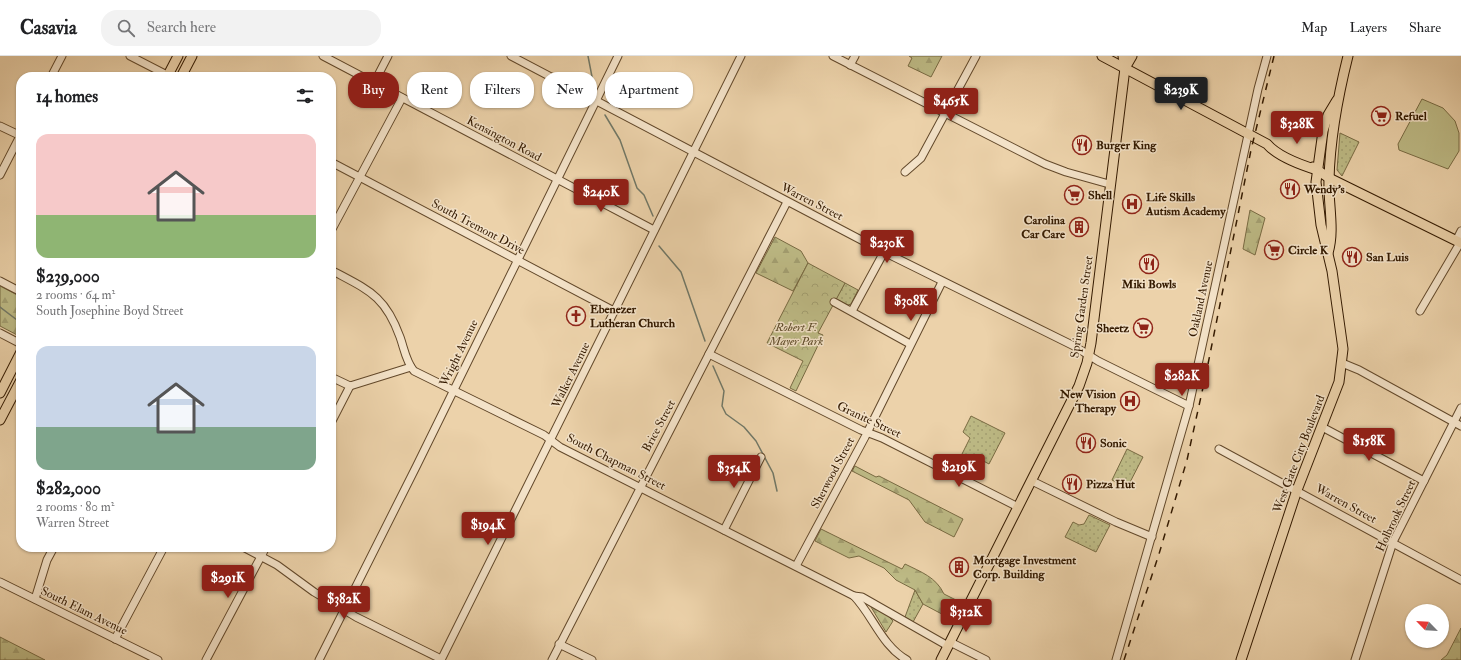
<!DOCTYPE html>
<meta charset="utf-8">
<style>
:root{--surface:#fff;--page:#f2f2f2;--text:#202124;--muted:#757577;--line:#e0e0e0;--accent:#8f2418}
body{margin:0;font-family:"IM FELL Double Pica",serif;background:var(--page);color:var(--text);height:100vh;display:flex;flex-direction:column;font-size:15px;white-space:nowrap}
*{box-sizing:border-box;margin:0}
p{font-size:13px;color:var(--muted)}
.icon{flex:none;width:22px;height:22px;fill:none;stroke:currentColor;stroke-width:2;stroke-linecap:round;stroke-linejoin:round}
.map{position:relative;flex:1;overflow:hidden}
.details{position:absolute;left:16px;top:16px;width:320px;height:480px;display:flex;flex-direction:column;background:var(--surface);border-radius:16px;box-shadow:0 1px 3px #0004}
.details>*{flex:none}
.banner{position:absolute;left:348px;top:16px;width:380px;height:36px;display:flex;gap:8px}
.needle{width:26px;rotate:295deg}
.fabs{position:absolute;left:1405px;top:548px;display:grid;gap:8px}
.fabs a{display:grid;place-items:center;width:44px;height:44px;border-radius:50%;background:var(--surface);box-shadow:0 1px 3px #0004;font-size:20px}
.price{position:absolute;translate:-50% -34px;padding:0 9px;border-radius:4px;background:var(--accent);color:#fff;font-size:13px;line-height:26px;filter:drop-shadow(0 1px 2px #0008)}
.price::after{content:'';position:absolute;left:50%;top:24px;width:12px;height:9px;margin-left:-6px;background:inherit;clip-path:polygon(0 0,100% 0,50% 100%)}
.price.active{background:#222;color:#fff}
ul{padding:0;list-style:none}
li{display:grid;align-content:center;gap:8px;height:212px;padding:0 20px}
li span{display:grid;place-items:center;height:124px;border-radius:12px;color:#555}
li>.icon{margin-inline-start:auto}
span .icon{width:72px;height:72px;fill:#fffc;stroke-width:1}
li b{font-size:17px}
h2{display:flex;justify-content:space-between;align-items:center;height:48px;padding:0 20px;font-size:17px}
.tag{padding:0 14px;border-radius:16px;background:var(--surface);box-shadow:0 1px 3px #0004;font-size:14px;line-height:36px}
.tag.active{background:var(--accent);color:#fff}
header{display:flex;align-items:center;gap:24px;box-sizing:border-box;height:56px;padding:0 20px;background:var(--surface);border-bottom:1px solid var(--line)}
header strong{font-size:19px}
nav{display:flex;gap:22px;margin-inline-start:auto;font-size:14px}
.search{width:280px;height:36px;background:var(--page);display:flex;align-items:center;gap:10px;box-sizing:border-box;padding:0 14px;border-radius:16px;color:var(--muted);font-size:15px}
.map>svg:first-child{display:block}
</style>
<header>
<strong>Casavia</strong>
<div class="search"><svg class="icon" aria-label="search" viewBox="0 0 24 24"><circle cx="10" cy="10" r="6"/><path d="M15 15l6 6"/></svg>Search here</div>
<nav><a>Map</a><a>Layers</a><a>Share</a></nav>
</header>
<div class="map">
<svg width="1461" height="604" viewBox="0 0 1461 604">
<defs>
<pattern id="grass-dots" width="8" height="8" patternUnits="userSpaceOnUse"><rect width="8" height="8" fill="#bdba85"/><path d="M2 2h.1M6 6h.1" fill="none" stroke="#a39f71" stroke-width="1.8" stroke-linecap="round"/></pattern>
<pattern id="forest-firs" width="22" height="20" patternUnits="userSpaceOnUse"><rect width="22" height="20" fill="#bdba85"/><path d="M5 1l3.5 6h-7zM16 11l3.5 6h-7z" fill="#a39f71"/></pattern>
<pattern id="park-crowns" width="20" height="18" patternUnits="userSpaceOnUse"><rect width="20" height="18" fill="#bdba85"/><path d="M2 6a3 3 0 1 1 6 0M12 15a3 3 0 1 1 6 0" fill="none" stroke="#a39f71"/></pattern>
</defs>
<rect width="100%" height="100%" fill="#ecd2aa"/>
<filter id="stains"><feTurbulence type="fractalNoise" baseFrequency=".005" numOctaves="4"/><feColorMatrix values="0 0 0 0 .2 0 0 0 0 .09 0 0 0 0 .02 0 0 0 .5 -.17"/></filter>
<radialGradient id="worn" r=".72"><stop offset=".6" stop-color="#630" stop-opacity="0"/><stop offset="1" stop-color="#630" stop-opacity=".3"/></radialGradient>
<g fill="url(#grass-dots)" stroke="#786a42">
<polygon points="1340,77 1359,86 1342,120 1337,114"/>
<polygon points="845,227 858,234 851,248 848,249 836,243"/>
<polygon points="971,360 1005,377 989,408 978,402 969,420 955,412 970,382 963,376"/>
<polygon points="1127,393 1143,401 1127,432 1112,424"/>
<polygon points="1089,459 1110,469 1096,496 1065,481 1073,466 1079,469 1084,468"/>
<polygon points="915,534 923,548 913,566 905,561"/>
</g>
<g fill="url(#forest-firs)" stroke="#786a42">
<polygon points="909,0 942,0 931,21 908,10 912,2"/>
<polygon points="1250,154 1265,162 1255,199 1243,193"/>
<polygon points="775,181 801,195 808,207 793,235 756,217"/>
<polygon points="0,230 21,241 21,281 0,270"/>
<polygon points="855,410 876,421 879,420 963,463 954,481 925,466 909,444 852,415"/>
<path d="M821 473 902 513 905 508C921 516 936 521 944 538L962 547 953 564 923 548 915 534 896 524 884 512 859 500 849 502 815 485Z"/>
<polygon points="872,550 886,558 893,565 886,576 871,551"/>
<polygon points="1461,572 1461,604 1441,604 1447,599"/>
<polygon points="0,581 45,604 0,604"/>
</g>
<polygon fill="url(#park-crowns)" stroke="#786a42" points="808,207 845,227 818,277 823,279 796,335 790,332 803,305 767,287"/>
<polygon fill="#bdba85" stroke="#786a42" points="1422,43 1443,52 1455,65 1459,77 1459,95 1448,113 1399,94 1398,88"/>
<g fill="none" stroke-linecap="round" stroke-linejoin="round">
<g stroke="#717867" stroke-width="1.5">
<polyline points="588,0 594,31"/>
<polyline points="605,59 620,84 637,132 644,139 653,160"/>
<polyline points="659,190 681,216 705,285"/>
<polyline points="0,251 21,267"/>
<polyline points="713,310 724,335 722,350 726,358 744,371 756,385 773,417 777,435"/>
</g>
<defs>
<g id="minor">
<polyline points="130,0 171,21"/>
<polyline points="323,0 654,174"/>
<polyline points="511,0 884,196 1074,290 1098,305 1189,350"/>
<polyline points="833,0 1045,108 1066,116 1109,128"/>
<polyline points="850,9 855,0"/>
<polyline points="51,21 62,0"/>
<polyline points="374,27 388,0"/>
<polyline points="0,70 21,80"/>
<polyline points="331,106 614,255"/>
<polyline points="905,116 921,102 976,0"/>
<polyline points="0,119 21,78"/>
<polyline points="331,175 402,42"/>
<polyline points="1456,185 1461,175"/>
<path d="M331 214C368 234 385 239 400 281 404 292 406 306 414 315L544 379 560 391 854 540C873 560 882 590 907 604"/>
<polyline points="0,225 21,236"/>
<polyline points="834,246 910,288"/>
<polyline points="852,255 884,196"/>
<polyline points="1420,255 1460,187"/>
<polyline points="0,277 21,288"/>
<polyline points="709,298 861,374 882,382 1018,451"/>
<polyline points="1342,307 1359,314 1461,370"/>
<polyline points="331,321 350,330 411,311"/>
<polyline points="331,367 350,330"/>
<polyline points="1322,371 1424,425"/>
<polyline points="1219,393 1461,524"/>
<polyline points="1032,425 1116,466 1152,481"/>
<polyline points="724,474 761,401"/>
<polyline points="243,491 277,509 314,536 356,561 441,603"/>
<polyline points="796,510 865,381 942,226"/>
<polyline points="0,526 158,604"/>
<polyline points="854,540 862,541 948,590"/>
<polyline points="35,543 47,504 54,491"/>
<polyline points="115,583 164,491"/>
<polyline points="950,586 986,604"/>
<polyline points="559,588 592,604"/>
<polyline points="206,604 266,491"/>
<polyline points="319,604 417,409 618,0"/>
<polyline points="441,604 741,0"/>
<polyline points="552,604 787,146"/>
<polyline points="1116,604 1189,350 1258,33 1267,0"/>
<polyline points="1355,604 1393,486 1461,352"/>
</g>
<g id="major">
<path d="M1102 0 1267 88C1278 101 1301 109 1317 114"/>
<polyline points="1125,12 1132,0"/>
<polyline points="167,21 178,0"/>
<polyline points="181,21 192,0"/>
<polyline points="1313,111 1329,122 1461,187"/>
<path d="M1328 197C1335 174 1328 148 1329 124 1330 82 1338 40 1348 0"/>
<polyline points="0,337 21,296"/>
<polyline points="0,364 21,324"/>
<polyline points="941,604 1079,330 1087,307 1091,287 1125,12 1123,0"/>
<polyline points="1241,604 1297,434 1339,326 1343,293 1332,215 1321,169 1316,126 1323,75 1328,59 1337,44"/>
</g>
</defs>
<use href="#minor" stroke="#62482a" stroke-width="9"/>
<use href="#major" stroke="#341a00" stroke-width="11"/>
<use href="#minor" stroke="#f3e2c8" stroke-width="7"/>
<use href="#major" stroke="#ecd2aa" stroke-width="9"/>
<polyline stroke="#341a00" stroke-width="1.5" stroke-dasharray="7 7" stroke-linecap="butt" points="1124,604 1159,498 1187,404 1206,318 1251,94 1274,0"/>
</g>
<defs>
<symbol id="supermarket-ring" viewBox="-11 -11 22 22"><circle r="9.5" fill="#f3e2c8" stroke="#8f2418" stroke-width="1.5"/><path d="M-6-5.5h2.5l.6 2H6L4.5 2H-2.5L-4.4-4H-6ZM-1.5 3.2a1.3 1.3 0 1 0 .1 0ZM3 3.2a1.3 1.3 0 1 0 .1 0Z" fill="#8f2418"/></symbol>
<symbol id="restaurant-ring" viewBox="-11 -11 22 22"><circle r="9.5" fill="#f3e2c8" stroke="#8f2418" stroke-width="1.5"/><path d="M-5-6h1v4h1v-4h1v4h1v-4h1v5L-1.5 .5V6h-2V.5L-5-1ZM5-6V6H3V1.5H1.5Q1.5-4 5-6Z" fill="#8f2418"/></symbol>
<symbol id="hospital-ring" viewBox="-11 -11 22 22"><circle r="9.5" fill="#f3e2c8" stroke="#8f2418" stroke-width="1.5"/><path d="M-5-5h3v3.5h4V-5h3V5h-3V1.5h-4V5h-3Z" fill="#8f2418"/></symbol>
<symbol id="building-ring" viewBox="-11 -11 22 22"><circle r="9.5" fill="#f3e2c8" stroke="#8f2418" stroke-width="1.5"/><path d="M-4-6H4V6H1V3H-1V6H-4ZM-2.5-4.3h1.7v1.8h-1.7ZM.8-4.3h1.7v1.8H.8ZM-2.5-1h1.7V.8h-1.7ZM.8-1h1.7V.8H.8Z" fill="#8f2418"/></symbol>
<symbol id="church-ring" viewBox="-11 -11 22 22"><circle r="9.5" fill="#f3e2c8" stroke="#8f2418" stroke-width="1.5"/><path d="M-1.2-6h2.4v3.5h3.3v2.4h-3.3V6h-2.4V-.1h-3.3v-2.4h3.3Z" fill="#8f2418"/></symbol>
</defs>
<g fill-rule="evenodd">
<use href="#supermarket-ring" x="1370" y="49" width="22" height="22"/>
<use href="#restaurant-ring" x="1071" y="78" width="22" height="22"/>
<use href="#restaurant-ring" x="1279" y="122" width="22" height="22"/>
<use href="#supermarket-ring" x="1063" y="128" width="22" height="22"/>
<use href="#hospital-ring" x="1121" y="137" width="22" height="22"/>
<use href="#building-ring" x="1068" y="160" width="22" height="22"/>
<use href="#supermarket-ring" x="1263" y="183" width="22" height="22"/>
<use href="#restaurant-ring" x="1341" y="190" width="22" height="22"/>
<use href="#restaurant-ring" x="1138" y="197" width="22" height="22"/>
<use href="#church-ring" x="565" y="249" width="22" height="22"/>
<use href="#supermarket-ring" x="1132" y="261" width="22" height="22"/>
<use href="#hospital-ring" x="1119" y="334" width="22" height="22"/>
<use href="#restaurant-ring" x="1075" y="376" width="22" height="22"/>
<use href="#restaurant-ring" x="1061" y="417" width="22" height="22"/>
<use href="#building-ring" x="948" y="500" width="22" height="22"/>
</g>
<g text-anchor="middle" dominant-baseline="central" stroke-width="3" stroke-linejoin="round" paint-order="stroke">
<g font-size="12" font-weight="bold" fill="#341a00" stroke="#f3e2c8" text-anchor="start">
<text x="1395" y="60">Refuel</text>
<text x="1096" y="89">Burger King</text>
<text x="1304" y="133">Wendy's</text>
<text x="1088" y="139">Shell</text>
<text x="1146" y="141">Life Skills<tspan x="1146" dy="14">Autism Academy</tspan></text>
<text x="1065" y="164" text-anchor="end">Carolina<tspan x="1065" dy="14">Car Care</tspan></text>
<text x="1288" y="194">Circle K</text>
<text x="1366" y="201">San Luis</text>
<text x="1149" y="228" text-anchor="middle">Miki Bowls</text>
<text x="590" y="253">Ebenezer<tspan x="590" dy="14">Lutheran Church</tspan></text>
<text x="1129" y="272" text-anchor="end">Sheetz</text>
<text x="1116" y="338" text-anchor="end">New Vision<tspan x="1116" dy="14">Therapy</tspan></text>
<text x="1100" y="387">Sonic</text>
<text x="1086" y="428">Pizza Hut</text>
<text x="973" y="504">Mortgage Investment<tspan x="973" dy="14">Corp. Building</tspan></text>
</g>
<g font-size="12" fill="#341a00" stroke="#f3e2c8">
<text transform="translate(504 83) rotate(28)">Kensington Road</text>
<text transform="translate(812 146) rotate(27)">Warren Street</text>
<text transform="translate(478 171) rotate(28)">South Tremont Drive</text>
<text transform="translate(1201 243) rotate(-78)">Oakland Avenue</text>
<text transform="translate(1082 251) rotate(-82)">Spring Garden Street</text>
<text transform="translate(459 297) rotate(-64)">Wright Avenue</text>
<text transform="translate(571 319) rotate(-64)">Walker Avenue</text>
<text transform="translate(869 364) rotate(25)">Granite Street</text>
<text transform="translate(659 370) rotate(-62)">Brice Street</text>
<text transform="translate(1299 398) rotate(-69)">West Gate City Boulevard</text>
<text transform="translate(616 406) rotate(27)">South Chapman Street</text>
<text transform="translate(833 417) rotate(-62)">Sherwood Street</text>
<text transform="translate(1346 448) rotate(29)">Warren Street</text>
<text transform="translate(1396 460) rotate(-65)">Holbrook Street</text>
<text transform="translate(84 555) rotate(26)">South Elam Avenue</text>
</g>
<g font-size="12" font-style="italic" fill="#5d4a28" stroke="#f3e2c8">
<text x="796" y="271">Robert F.<tspan x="796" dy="14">Mayer Park</tspan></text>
</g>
</g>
<rect width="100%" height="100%" filter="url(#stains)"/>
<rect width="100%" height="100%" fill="url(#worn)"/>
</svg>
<div class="fabs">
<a><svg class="needle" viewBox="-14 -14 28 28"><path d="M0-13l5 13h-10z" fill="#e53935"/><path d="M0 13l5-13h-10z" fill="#757577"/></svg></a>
</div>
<b class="price active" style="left:1181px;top:55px">$239K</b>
<b class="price" style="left:951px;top:66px">$465K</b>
<b class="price" style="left:1297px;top:89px">$328K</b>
<b class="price" style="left:601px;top:157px">$240K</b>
<b class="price" style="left:887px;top:208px">$230K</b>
<b class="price" style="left:911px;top:266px">$308K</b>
<b class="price" style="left:1182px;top:341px">$282K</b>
<b class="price" style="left:1369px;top:406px">$158K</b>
<b class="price" style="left:959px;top:432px">$219K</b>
<b class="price" style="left:734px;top:433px">$354K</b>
<b class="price" style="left:488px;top:490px">$194K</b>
<b class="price" style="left:228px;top:543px">$291K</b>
<b class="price" style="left:344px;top:564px">$382K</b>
<b class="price" style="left:966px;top:577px">$312K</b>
<div class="banner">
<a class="tag active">Buy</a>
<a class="tag">Rent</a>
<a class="tag">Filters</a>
<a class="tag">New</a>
<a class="tag">Apartment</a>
</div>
<section class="details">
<h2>14 homes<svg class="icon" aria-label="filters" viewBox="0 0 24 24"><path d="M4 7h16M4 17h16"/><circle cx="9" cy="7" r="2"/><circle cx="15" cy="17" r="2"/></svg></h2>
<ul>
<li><span style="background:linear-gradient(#f6c9c9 65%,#8fb573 0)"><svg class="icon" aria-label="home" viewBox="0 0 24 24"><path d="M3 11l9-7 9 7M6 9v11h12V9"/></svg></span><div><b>$239,000</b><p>2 rooms · 64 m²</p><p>South Josephine Boyd Street</p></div></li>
<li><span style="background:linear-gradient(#c9d6e8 65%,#7fa58c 0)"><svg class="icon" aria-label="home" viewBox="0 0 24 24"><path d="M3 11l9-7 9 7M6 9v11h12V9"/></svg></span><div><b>$282,000</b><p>2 rooms · 80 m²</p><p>Warren Street</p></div></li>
</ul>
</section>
</div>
